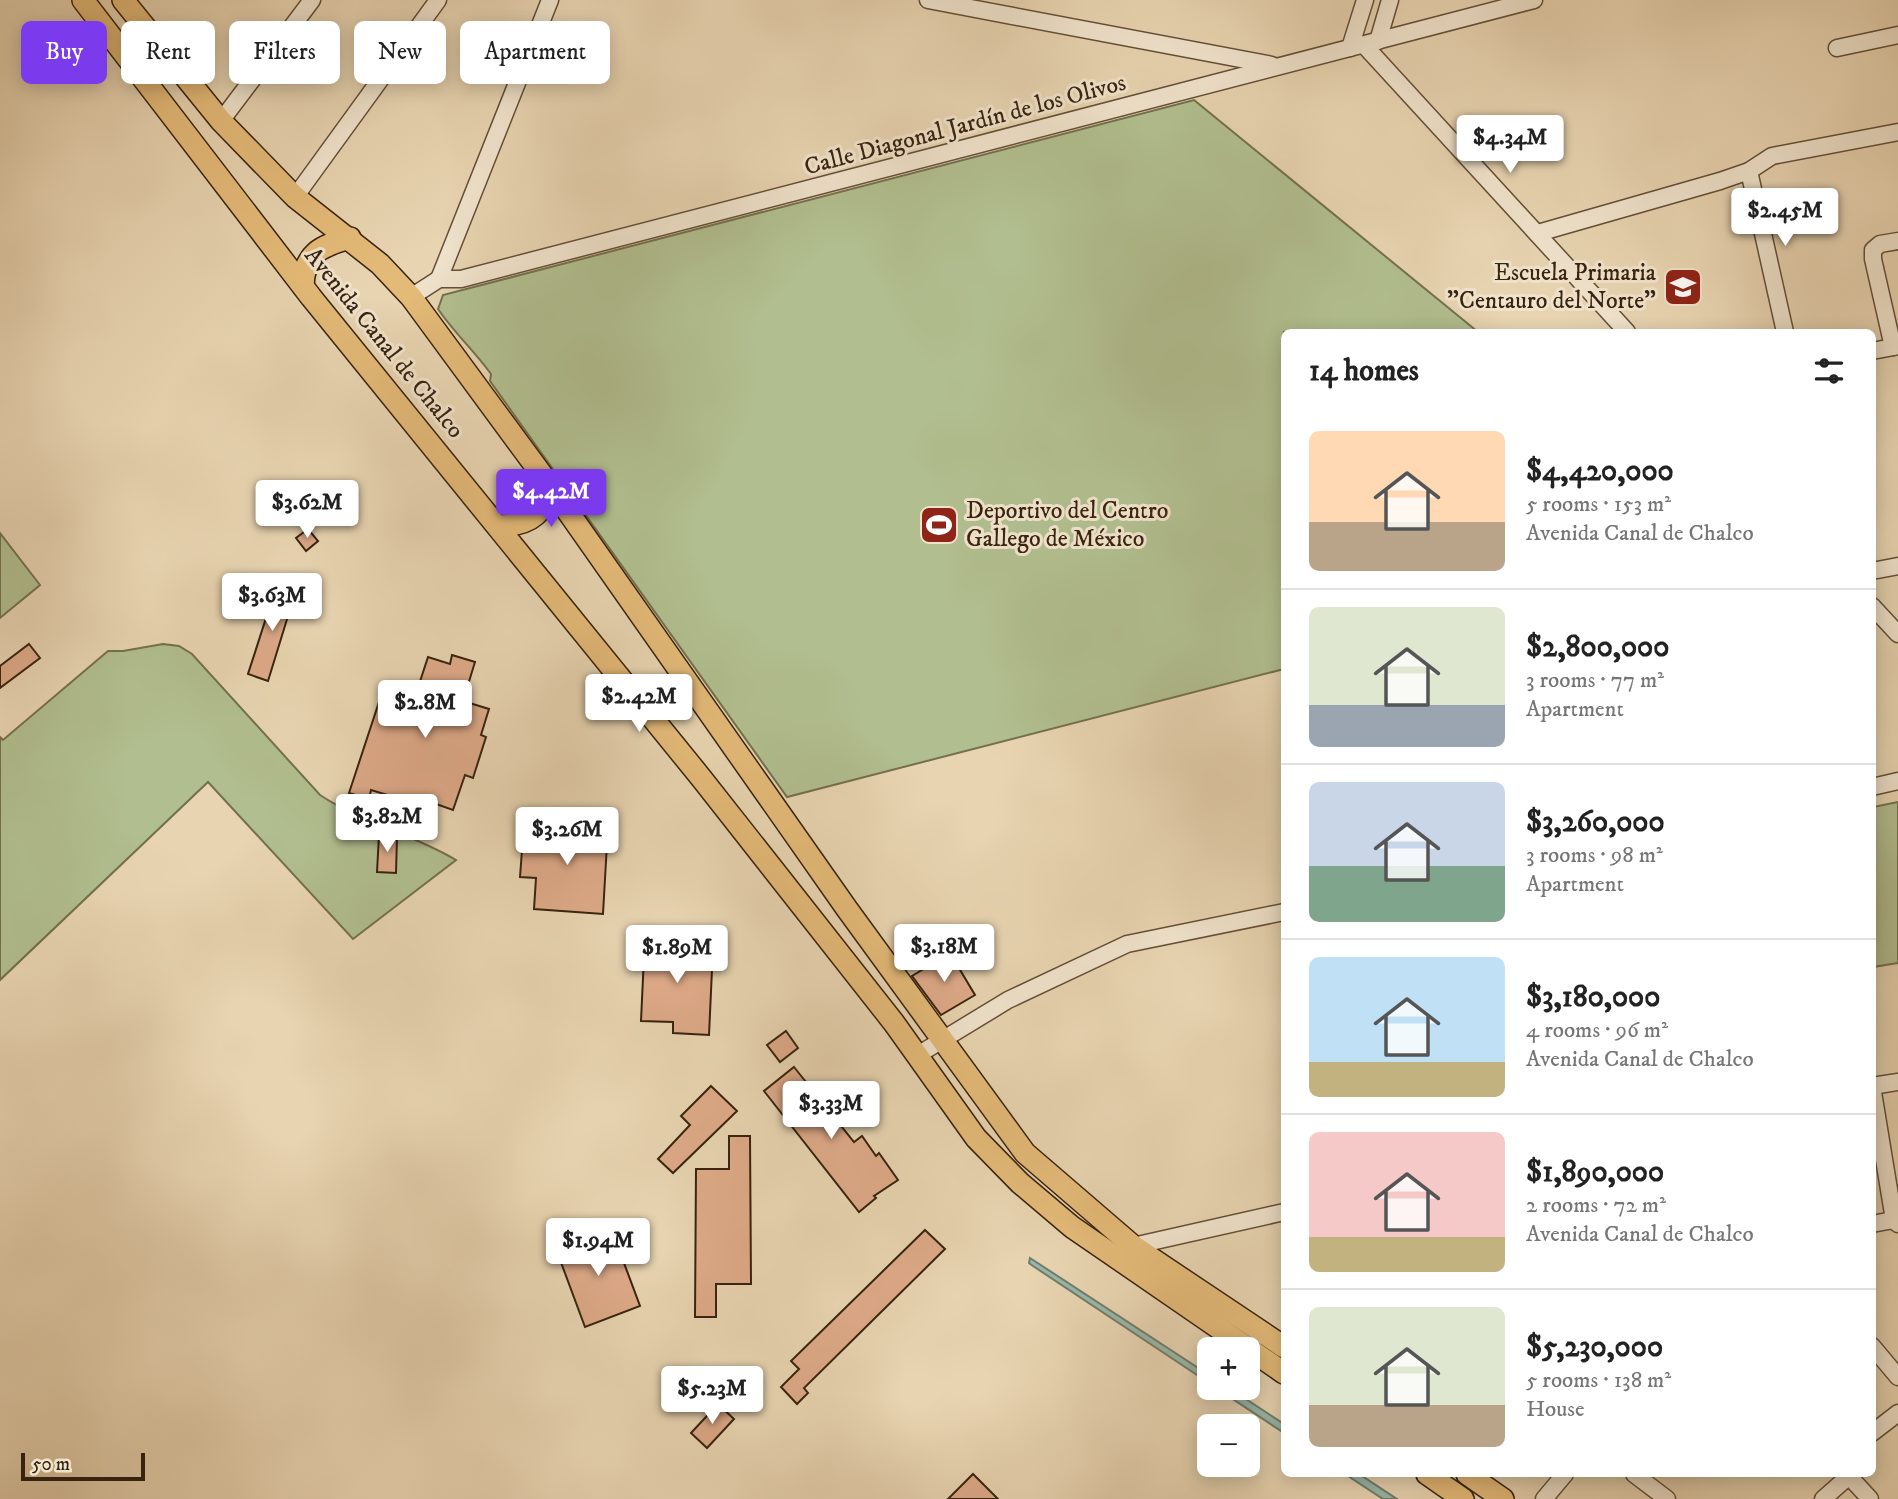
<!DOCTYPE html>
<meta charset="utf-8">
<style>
:root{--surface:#fff;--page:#f2f2f2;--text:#222;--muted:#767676;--line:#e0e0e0;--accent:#7c3aed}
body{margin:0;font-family:"IM FELL DW Pica",serif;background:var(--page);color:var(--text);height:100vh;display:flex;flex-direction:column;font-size:26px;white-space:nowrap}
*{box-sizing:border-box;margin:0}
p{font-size:23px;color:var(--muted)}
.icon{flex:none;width:38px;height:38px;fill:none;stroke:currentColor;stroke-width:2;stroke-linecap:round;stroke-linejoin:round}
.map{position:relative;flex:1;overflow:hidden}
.drawer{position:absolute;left:1281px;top:329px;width:595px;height:1148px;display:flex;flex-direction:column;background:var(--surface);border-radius:10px;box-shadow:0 4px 18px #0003}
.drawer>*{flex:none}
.banner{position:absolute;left:21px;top:21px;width:665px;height:63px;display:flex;gap:14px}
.buttons{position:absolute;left:1197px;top:1337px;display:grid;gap:14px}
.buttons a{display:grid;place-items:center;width:63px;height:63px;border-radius:10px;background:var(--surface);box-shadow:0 4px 18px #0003;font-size:35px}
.scale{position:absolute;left:21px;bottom:18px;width:124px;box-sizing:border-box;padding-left:7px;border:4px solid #38230e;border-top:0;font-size:19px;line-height:24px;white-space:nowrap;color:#38230e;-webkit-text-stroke:5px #f0e3cc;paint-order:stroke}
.price{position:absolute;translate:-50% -60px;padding:0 16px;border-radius:7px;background:#fff;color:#222;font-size:23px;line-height:46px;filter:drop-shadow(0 2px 4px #0008)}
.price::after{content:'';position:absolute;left:50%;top:42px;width:21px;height:16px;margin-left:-10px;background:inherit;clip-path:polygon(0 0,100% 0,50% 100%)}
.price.active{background:var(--accent);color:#fff}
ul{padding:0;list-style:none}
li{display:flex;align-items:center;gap:21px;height:175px;padding:0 28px}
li+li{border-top:2px solid var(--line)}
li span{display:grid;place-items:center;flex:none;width:196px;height:140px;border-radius:10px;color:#555}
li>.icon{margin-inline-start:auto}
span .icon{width:84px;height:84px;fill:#fffc;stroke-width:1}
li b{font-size:30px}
h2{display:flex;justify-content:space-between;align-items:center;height:84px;padding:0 28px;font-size:30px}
.chip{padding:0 24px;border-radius:10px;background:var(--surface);box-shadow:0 4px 18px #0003;font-size:24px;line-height:63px}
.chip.active{background:var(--accent);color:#fff}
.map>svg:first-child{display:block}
</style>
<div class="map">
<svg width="1898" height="1499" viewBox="0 0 1898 1499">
<rect width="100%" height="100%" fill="#e8d4b1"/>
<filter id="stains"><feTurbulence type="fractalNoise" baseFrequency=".00286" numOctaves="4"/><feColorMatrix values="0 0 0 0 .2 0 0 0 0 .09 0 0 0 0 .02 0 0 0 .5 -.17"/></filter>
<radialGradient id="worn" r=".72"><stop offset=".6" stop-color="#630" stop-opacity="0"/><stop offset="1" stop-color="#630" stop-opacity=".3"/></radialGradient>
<g fill="#b1be8f" stroke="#74704e" stroke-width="2">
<path d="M1194 100 1478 332H1284V669L787 797 490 381 491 374C473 349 455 334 438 309L443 295Z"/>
<polygon points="0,533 40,585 0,618"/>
<path d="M163 644 179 646 192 654 320 795C362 823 411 833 456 860L353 939 208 782 0 980V737L3 740 108 651H123Z"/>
<polygon points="1898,802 1898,963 1873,967 1873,807"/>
</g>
<g fill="#98b8a9" stroke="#727c6b" stroke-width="2">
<polygon points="1030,1258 1209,1375 1209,1383 1033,1266 1029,1263"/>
<polygon points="1216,1388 1229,1388 1284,1424 1284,1433"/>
<polygon points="1345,1474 1359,1474 1397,1499 1383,1499"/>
</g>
<g fill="#deaa89" stroke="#38230e" stroke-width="2">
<polygon points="308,529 318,541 306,551 296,538"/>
<polygon points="277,584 296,590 268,681 248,674"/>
<polygon points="29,644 40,658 0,688 0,666"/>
<polygon points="452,655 475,662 463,701 489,709 481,735 486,737 473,778 465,775 453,810 419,798 417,804 371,790 369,799 349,793 379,702 410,712 428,657 450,664"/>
<polygon points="541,821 608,826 603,914 534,909 536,878 520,877 523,837 540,838"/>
<polygon points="379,835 397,836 396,873 377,872"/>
<polygon points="645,934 681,936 680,947 713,948 709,1035 673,1033 673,1022 641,1021"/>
<polygon points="950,953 975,995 941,1015 912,976"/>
<polygon points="786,1031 798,1048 780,1062 767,1045"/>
<polygon points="794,1067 854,1142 862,1136 876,1156 879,1153 898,1180 874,1196 876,1198 859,1212 764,1091"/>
<polygon points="711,1086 737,1111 673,1173 658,1159 690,1125 681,1116"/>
<polygon points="729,1136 750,1136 751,1284 716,1284 716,1317 695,1317 696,1169 729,1169"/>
<polygon points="611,1228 640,1306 585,1327 556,1249"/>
<polygon points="925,1230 945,1249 804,1388 808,1393 797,1404 781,1387 799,1369 791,1361"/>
<polygon points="718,1404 734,1419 707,1448 691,1433"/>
<polygon points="973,1474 998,1499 948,1499"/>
</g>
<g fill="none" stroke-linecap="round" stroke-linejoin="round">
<defs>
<g id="minor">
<polyline points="928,0 1272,65"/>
<polyline points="1378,41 1390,0"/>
<polyline points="1364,45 1627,332"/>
<polyline points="1350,48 1365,0"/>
<polyline points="1837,48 1898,35"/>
<polyline points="221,121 312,0"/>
<polyline points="1749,171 1785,332"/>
<polyline points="295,197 438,0"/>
<polyline points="1538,233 1720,181 1749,171 1772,156 1898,132"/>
<polyline points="439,279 550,0"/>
<polyline points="411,297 439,279 461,279 1534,0"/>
<polyline points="1893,347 1873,259 1873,250 1880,244 1898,241"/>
<polyline points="1872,351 1898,346"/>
<polyline points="1872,571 1898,566"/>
<polyline points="1872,606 1898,634"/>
<polyline points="1872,787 1898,781"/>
<polyline points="916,1056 1008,1000 1127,944 1284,912"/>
<polyline points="1898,1082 1872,1086 1894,1220 1898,1224"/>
<polyline points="1872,1224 1898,1219"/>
<polyline points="1130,1250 1133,1246 1284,1212"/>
<polyline points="1872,1346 1898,1377"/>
<polyline points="1872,1433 1898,1413"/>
<polyline points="1634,1474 1667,1499"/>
<polyline points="1847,1474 1870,1499"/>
<polyline points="1544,1499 1565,1474"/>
<polyline points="1823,1499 1849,1476"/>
</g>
<g id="major">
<polyline points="83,0 311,297 702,779 894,1023 976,1138 1020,1183 1072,1227 1284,1373"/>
<polyline points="123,0 221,121 295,197 380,264 411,297 545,479 847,909 1025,1153 1133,1246 1284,1347"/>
<path d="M303 286C304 253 321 246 350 238"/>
<path d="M498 526C530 525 549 514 545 479"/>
<polyline points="1427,1474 1463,1499"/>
<polyline points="1467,1474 1503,1499"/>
</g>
</defs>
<use href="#minor" stroke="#644f37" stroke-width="19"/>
<use href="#major" stroke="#38230e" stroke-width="24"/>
<use href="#minor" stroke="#f0e3cc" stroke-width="16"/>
<use href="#major" stroke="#e4ba78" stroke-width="21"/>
</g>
<defs>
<symbol id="school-square" viewBox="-11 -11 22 22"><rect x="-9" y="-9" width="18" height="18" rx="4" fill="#8f2418" stroke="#f0e3cc"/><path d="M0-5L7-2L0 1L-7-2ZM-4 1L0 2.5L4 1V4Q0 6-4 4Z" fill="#fff"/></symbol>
<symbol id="stadium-square" viewBox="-11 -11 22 22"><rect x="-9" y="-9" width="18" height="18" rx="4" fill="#8f2418" stroke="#f0e3cc"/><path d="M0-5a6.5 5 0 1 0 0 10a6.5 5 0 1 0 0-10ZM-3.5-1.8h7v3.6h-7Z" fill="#fff"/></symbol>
</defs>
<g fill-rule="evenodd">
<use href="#school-square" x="1661" y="265" width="44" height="44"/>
<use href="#stadium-square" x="917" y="503" width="44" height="44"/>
</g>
<g text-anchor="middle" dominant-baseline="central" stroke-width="6" stroke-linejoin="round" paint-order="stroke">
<g font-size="24" fill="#38230e" stroke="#f0e3cc">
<text transform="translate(965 125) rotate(-15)">Calle Diagonal Jardín de los Olivos</text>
<text transform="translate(384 343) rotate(51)">Avenida Canal de Chalco</text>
</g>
<g font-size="24" fill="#38230e" stroke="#f0e3cc" text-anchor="end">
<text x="1656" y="273">Escuela Primaria<tspan x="1656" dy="28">"Centauro del Norte"</tspan></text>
<text x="966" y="511" text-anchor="start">Deportivo del Centro<tspan x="966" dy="28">Gallego de México</tspan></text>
</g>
</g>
<rect width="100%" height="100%" filter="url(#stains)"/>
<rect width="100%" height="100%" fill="url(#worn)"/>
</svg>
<div class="buttons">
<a>+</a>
<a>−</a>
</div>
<div class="scale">50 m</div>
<b class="price" style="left:1510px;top:175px">$4.34M</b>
<b class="price" style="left:1785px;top:248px">$2.45M</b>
<b class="price active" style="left:551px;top:529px">$4.42M</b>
<b class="price" style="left:307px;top:540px">$3.62M</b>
<b class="price" style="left:272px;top:633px">$3.63M</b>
<b class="price" style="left:639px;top:734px">$2.42M</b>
<b class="price" style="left:425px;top:740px">$2.8M</b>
<b class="price" style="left:387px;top:854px">$3.82M</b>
<b class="price" style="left:567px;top:867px">$3.26M</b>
<b class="price" style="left:944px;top:984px">$3.18M</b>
<b class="price" style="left:677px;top:985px">$1.89M</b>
<b class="price" style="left:831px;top:1141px">$3.33M</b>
<b class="price" style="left:598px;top:1278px">$1.94M</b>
<b class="price" style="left:712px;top:1426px">$5.23M</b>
<div class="banner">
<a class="chip active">Buy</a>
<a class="chip">Rent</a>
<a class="chip">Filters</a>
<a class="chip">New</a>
<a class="chip">Apartment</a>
</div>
<section class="drawer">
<h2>14 homes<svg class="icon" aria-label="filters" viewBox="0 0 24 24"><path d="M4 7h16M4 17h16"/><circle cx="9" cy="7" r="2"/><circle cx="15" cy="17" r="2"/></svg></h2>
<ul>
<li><span style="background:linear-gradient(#ffd9b3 65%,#b9a48a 0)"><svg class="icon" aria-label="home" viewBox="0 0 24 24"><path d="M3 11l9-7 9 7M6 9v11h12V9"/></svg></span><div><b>$4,420,000</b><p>5 rooms · 153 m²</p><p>Avenida Canal de Chalco</p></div></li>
<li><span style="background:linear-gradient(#dfe7d0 70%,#9aa5b1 0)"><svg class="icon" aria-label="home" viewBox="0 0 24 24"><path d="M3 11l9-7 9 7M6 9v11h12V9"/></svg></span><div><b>$2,800,000</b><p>3 rooms · 77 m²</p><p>Apartment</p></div></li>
<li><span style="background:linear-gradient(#c9d6e8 60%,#7fa58c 0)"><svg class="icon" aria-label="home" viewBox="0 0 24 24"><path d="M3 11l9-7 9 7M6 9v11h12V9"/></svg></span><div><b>$3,260,000</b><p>3 rooms · 98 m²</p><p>Apartment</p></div></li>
<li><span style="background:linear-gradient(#bfe0f5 75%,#c2b280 0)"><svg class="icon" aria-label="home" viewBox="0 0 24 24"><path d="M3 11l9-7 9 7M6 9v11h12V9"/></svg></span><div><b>$3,180,000</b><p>4 rooms · 96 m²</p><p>Avenida Canal de Chalco</p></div></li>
<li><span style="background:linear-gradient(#f6c9c9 75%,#c2b280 0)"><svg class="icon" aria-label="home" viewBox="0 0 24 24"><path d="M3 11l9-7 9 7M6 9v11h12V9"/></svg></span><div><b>$1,890,000</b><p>2 rooms · 72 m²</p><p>Avenida Canal de Chalco</p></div></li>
<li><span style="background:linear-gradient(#dfe7d0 70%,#b9a48a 0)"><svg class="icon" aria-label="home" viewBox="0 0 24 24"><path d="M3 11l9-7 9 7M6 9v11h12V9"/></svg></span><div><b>$5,230,000</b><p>5 rooms · 138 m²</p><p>House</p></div></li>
</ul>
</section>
</div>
